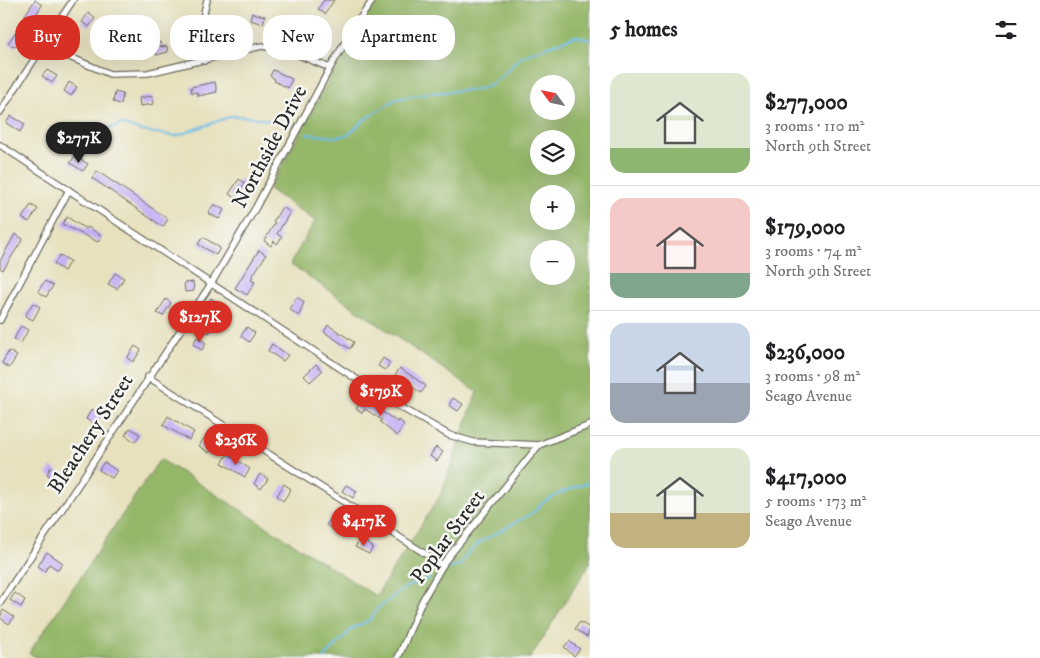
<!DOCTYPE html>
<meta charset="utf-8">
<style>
:root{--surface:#fff;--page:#f2f2f2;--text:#202124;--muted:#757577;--line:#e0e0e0;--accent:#d93025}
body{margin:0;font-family:"IM FELL DW Pica",serif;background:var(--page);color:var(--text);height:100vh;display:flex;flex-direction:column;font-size:19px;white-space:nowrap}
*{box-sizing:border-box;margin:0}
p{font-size:16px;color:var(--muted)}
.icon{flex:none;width:28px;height:28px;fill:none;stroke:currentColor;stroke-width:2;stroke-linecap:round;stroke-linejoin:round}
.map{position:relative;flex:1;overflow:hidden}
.panel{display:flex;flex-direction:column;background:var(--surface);width:450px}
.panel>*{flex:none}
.guide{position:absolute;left:15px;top:15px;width:475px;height:45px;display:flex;gap:10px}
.needle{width:32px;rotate:303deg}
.buttons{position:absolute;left:530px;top:75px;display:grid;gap:10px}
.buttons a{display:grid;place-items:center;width:45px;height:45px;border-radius:50%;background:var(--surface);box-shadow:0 5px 20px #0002;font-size:25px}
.price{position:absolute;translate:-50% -42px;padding:0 11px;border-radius:18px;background:var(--accent);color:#fff;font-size:16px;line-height:32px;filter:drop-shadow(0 1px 2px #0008)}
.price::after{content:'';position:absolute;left:50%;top:30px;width:15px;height:11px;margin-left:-8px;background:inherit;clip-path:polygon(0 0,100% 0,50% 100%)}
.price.on{background:#222;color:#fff}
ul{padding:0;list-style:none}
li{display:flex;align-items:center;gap:15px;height:125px;padding:0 20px}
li+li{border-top:1px solid var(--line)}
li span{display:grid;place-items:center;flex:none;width:140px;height:100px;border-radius:15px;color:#555}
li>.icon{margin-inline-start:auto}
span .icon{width:60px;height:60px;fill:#fffc;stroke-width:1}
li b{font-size:21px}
h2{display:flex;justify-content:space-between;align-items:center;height:60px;padding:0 20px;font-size:21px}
.pill{padding:0 18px;border-radius:20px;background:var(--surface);box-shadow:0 5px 20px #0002;font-size:18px;line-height:45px}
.pill.on{background:var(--accent);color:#fff}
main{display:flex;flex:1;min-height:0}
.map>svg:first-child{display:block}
</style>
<main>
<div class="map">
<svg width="590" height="658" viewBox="0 0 590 658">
<rect width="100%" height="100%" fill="#f6f6f2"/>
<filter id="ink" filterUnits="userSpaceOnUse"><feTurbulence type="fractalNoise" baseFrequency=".02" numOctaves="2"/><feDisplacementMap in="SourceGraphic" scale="10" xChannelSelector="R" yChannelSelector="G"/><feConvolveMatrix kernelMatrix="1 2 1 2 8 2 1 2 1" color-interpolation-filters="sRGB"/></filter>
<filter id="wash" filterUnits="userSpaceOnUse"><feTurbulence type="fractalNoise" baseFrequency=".0096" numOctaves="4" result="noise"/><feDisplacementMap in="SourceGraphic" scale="20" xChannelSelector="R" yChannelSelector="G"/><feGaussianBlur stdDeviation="1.12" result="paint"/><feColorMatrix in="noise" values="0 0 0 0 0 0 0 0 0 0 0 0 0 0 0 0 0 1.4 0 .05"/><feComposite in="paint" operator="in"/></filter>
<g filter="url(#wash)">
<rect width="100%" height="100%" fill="#e7e1be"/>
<path fill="#95b76b" stroke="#60714b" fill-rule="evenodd" d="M373 0H590V563L530 658H38L29 653 160 459 376 596 441 494 477 392 290 264 315 221 269 189ZM539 84H566V111H539ZM539 139H566V166H539ZM539 194H566V221H539ZM539 249H566V276H539Z"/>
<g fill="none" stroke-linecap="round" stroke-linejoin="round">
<g stroke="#6ebee9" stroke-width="2">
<path d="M86 127C100 131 108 130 121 124L142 131 176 136 232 116 253 117 291 125"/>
<polyline points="307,134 335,137 348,135 364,120 396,99 431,93 480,89 492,84 502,76 521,56 576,36 590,40"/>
<polyline points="441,571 460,565 467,554 479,543 534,512 542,503 560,493 590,482"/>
<polyline points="324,658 353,628 370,620 377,609 406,587 430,578"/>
</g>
</g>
<g id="blocks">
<g fill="#c6b0f5">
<polygon points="35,0 42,5 33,20 25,15"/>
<polygon points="324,0 334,0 325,14 318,9"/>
<polygon points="88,13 95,18 89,27 82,22"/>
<polygon points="252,13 265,16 263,24 250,20"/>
<polygon points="279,19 297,24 295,32 277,27"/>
<polygon points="312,29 327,37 324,44 308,37"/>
<polygon points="15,33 21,37 15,47 8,43"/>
<polygon points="105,39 122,42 122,45 144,40 145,49 129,53 103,48"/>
<polygon points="160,42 161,47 167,46 168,52 156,55 154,43"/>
<polygon points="47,70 57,76 52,83 42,76"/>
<polygon points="273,70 292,79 288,88 274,81 275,79 270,76"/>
<polygon points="69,82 77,87 71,96 64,91"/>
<polygon points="215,82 217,92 198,96 197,92 192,93 191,87"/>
<polygon points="115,92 123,94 121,104 113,102"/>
<polygon points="152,96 154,104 140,106 139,98"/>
<polygon points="11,116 25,124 20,132 6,123"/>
<polygon points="75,156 88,164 83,171 70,163"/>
<polygon points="97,171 168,219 163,227 92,178"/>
<polygon points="239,179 245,183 235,198 229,194"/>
<polygon points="214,204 224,210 219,219 208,213"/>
<polygon points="31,205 38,209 29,222 22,218"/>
<polygon points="282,207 290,212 277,234 282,237 277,244 274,241 271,246 264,241 275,223 273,222"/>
<polygon points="67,217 86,229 88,227 102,236 98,242 62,224"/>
<polygon points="15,234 23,239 3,270 0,268 0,261"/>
<polygon points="203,237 220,248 216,255 198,244"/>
<polygon points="259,250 266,255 253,275 251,280 255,282 247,295 235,288"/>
<polygon points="60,255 70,261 64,271 54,264"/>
<polygon points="115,273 124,278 117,289 108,284"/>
<polygon points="45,281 53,286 46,297 38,291"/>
<polygon points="193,282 194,291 185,292 184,283"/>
<polygon points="297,297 304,302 299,316 289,309"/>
<polygon points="211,298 221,305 213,317 217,320 209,333 199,327 205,317 201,315"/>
<polygon points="166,299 171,303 163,316 157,313"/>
<polygon points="33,303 40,307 33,320 25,316"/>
<polygon points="328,325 354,342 350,349 324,332"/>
<polygon points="21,326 28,330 21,343 14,339"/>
<polygon points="247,327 255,333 249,342 241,336"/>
<polygon points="197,337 206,343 202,350 193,344"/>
<polygon points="272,344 288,355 283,361 268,351"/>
<polygon points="135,346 141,350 133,362 127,358"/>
<polygon points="9,351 17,356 9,368 2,363"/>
<polygon points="383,358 390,363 385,370 378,366"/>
<polygon points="316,364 322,371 310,382 304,376"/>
<polygon points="400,368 426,386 421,393 395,375"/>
<polygon points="363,398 397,422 398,420 404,424 397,436 380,422 382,420 365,409 362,413 356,409"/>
<polygon points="453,398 463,404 458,411 449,405"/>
<polygon points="92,409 102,415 95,425 86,419"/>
<polygon points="168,416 194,432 189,440 163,425"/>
<polygon points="130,428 140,434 135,442 125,435"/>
<polygon points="204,438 214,445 209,453 199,446"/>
<polygon points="436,447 443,452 437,461 430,456"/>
<polygon points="228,454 250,469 245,477 222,463"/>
<polygon points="104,462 117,471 112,478 99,470"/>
<polygon points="51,467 65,476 60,483 47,474"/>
<polygon points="260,474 268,479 261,489 254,484"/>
<polygon points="284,484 291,489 283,501 277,496"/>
<polygon points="346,485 357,491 353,498 342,491"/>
<polygon points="332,517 345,525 342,531 337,528 335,531 326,525"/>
<polygon points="360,539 373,547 369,554 355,547"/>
<polygon points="47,552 63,563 58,570 49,564 45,571 38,566"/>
<polygon points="15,593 25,600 21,607 10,600"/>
<polygon points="3,610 14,617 9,624 0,618"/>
<polygon points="580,622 590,628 587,637 575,629"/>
<polygon points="569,641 580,649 574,656 564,647"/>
</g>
</g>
</g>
<g filter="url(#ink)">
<use href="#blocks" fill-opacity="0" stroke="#6d6b5e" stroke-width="1"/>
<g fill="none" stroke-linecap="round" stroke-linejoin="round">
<defs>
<g id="street">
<polyline points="45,43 67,56 110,74 148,73 262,46 287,50 330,68"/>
<polyline points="204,61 204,13 207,0"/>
<polyline points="0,112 73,0"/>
<polyline points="0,145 390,401 449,435 473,442 539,445 590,425"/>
<polyline points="0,320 69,190"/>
<polyline points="148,377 443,565"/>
<polyline points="0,603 211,284 256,207 330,68 356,24 373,0"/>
<polyline points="398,658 422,601 445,561 539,445"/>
</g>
</defs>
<use href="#street" stroke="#6d6b5e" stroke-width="8"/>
<use href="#street" stroke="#fff" stroke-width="5.5"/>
</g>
</g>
<g text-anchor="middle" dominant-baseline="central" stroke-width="5" stroke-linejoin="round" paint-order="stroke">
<g font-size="21" fill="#2b2b2b" stroke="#f6f6f2">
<text transform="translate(270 147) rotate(-62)">Northside Drive</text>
<text transform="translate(91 434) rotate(-57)">Bleachery Street</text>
<text transform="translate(448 537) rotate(-54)">Poplar Street</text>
</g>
</g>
</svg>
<div class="buttons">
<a><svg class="needle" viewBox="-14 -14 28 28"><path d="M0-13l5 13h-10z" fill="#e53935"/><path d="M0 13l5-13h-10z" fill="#757577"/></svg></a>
<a><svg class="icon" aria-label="layers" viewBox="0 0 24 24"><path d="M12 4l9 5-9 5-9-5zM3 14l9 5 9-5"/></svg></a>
<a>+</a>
<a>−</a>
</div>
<b class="price on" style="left:79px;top:164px">$277K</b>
<b class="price" style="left:200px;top:343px">$127K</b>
<b class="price" style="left:381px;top:417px">$179K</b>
<b class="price" style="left:236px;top:466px">$236K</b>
<b class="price" style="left:364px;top:547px">$417K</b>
<div class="guide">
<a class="pill on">Buy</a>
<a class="pill">Rent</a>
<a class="pill">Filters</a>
<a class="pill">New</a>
<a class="pill">Apartment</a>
</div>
</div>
<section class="panel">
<h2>5 homes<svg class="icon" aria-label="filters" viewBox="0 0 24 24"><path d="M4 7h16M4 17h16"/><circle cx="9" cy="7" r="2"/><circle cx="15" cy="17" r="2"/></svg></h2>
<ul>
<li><span style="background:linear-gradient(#dfe7d0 75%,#8fb573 0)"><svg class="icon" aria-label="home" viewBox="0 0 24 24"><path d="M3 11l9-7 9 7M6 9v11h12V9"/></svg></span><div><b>$277,000</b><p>3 rooms · 110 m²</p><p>North 9th Street</p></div></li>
<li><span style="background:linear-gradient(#f6c9c9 75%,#7fa58c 0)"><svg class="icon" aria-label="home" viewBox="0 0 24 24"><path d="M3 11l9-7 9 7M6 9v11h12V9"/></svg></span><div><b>$179,000</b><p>3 rooms · 74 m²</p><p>North 9th Street</p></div></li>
<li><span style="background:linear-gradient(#c9d6e8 60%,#9aa5b1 0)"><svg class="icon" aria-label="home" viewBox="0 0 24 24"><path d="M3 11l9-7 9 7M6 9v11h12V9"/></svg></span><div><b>$236,000</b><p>3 rooms · 98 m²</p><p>Seago Avenue</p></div></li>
<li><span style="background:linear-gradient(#dfe7d0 65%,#c2b280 0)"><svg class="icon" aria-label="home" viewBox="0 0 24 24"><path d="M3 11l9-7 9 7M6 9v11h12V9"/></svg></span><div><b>$417,000</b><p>5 rooms · 173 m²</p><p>Seago Avenue</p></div></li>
</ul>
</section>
</main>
